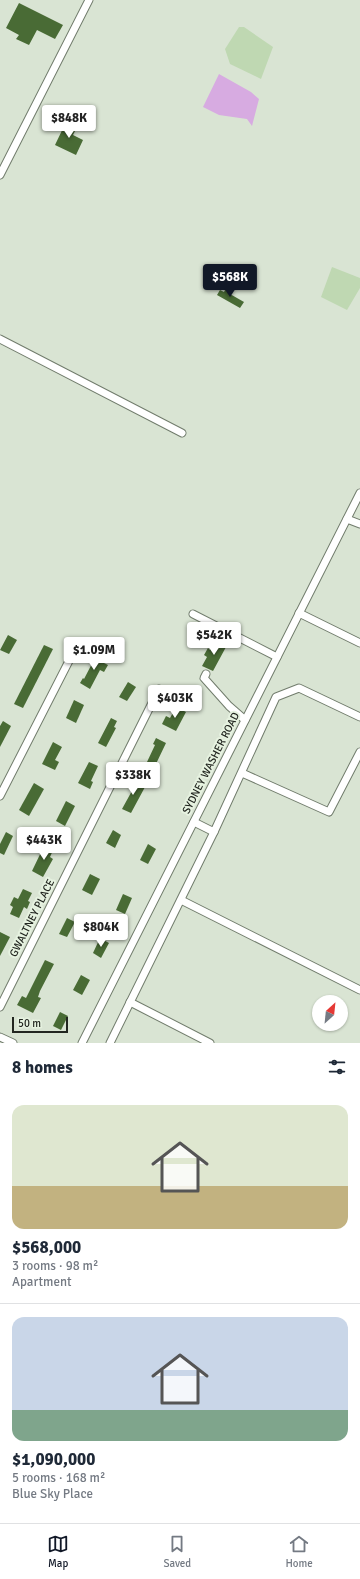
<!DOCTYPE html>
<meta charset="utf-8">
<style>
:root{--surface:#fff;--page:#f6f6f7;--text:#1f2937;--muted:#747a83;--line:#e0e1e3;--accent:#111827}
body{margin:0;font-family:Signika,sans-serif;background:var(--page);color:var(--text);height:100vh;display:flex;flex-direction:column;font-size:15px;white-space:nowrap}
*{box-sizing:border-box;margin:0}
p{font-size:13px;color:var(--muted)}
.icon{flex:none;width:22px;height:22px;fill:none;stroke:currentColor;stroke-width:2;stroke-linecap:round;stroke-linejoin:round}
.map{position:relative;height:1043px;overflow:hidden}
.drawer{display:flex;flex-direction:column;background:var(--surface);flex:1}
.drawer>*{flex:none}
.needle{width:26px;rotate:27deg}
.fabs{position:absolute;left:312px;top:995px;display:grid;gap:8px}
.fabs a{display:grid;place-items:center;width:36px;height:36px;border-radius:50%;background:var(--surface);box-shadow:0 1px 3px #0004;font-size:20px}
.scale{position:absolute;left:12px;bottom:10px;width:56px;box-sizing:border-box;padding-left:4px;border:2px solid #222620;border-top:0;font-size:11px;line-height:14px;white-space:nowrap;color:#222620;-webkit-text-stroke:3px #e6f2e0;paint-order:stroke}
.price{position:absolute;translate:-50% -34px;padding:0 9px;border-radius:4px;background:#fff;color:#222;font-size:13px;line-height:26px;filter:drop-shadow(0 1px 2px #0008)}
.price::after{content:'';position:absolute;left:50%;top:24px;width:12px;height:9px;margin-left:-6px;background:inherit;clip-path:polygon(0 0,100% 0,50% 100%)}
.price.selected{background:var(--accent);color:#fff}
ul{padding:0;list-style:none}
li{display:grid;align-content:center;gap:8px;height:212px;padding:0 12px}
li+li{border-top:1px solid var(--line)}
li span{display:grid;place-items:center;height:124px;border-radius:12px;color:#555}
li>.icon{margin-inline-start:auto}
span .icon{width:72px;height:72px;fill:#fffc;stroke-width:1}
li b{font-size:17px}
h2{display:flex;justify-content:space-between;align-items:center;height:48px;padding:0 12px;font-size:17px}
.tabs{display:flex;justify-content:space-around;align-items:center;height:56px;border-top:1px solid var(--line);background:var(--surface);font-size:11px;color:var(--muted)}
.tabs a{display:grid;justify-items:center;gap:2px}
.tabs .selected{color:var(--accent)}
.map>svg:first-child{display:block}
</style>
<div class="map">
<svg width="360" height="1043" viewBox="0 0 360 1043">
<rect width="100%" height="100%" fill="#d9e4d3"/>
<g fill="#bfd8b2">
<polygon points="239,27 244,27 273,47 261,79 230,64 225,49"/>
<polygon points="332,267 360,278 360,288 347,310 321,297"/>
</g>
<polygon fill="#d7abe1" points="219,74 251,92 259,99 252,126 247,119 219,115 203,107"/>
<g fill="#496b35">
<polygon points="19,3 63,25 55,39 37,30 29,45 16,39 19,35 6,28"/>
<polygon points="66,122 77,127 73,135 83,140 76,155 55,145"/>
<polygon points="226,288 232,291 230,294 244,302 240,308 217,295 220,290 224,292"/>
<polygon points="8,635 17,640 9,654 0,650"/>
<polygon points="215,641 226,647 213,671 202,666 207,657 204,655 208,648 210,650"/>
<polygon points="44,645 53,649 23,708 14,704"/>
<polygon points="97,654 106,659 104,663 108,665 104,672 100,670 90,689 80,683 83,678 84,679"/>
<polygon points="128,682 136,687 127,701 119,697"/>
<polygon points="74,700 84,705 76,723 66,718"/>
<polygon points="176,707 186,712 176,731 162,724 166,716 170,718"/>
<polygon points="111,718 117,721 114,727 116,728 106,747 98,743"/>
<polygon points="3,721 11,726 0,747 0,726"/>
<polygon points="156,738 166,743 155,766 147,762 155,745 153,744"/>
<polygon points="53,742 62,747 55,760 59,762 55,770 42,764"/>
<polygon points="89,762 98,766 91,781 93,782 90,789 78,783"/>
<polygon points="131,780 145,787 131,813 122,809 133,789 127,786"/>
<polygon points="34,783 44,789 29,816 19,810"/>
<polygon points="66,801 75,806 65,826 56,821"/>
<polygon points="113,830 121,835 115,848 106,843"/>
<polygon points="6,832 13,836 4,855 0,853 0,844"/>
<polygon points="45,844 54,848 50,857 53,859 43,877 32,871"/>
<polygon points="148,844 156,849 148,864 140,860"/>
<polygon points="90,874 100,879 92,895 82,890"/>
<polygon points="23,889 32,893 28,901 30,902 27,909 24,907 19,918 10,914 13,907 10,905 14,897 18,899"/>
<polygon points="123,894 132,898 125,914 116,910"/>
<polygon points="67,918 75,922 67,937 59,934"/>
<polygon points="0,932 10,937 0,956"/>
<polygon points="100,938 109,943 101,958 93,953"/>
<polygon points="45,960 54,964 40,991 38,997 41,998 33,1013 17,1005 22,996 26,998"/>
<polygon points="81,975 90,980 82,995 73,990"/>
<polygon points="60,1012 68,1016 61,1030 53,1026"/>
</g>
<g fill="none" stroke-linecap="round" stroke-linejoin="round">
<defs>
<g id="minor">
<polyline points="0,175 89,0"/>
<polyline points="0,339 182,433"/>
<polyline points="347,519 360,524"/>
<polyline points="299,613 360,643"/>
<polyline points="193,614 277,657"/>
<polyline points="206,674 204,678 229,706 245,720"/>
<polyline points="242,773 329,812 360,752"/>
<polyline points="0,796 70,659"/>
<polyline points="194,822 214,832 276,697 299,688 360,717"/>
<polyline points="181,900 360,990"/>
<polyline points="130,1002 210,1043"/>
<polyline points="0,1007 159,689"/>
<polyline points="0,1037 13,1043"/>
<polyline points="82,1043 360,493"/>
<polyline points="110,1043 214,832"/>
</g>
</defs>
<use href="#minor" stroke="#717c6c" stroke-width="9"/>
<use href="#minor" stroke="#fff" stroke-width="7"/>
</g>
<g text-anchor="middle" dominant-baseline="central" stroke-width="4" stroke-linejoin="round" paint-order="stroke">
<g font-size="11" fill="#222620" stroke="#e6f2e0">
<text transform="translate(211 763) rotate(-63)">SYDNEY WASHER ROAD</text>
<text transform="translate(32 918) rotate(-63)">GWALTNEY PLACE</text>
</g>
</g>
</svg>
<div class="fabs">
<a><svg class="needle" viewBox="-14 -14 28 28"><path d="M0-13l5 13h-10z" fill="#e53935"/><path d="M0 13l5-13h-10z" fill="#747a83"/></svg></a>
</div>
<div class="scale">50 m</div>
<b class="price" style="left:69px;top:139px">$848K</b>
<b class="price selected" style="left:230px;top:298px">$568K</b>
<b class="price" style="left:214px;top:656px">$542K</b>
<b class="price" style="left:94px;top:671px">$1.09M</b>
<b class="price" style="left:175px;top:719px">$403K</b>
<b class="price" style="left:133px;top:796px">$338K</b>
<b class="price" style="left:44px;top:861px">$443K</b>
<b class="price" style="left:101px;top:948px">$804K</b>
</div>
<section class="drawer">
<h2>8 homes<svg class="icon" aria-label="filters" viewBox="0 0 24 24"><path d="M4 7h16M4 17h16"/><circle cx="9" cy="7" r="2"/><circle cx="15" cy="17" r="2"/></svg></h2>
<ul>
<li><span style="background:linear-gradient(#dfe7d0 65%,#c2b280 0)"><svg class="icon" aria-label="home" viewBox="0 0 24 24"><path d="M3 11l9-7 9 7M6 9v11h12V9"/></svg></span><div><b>$568,000</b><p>3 rooms · 98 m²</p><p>Apartment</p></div></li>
<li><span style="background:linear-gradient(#c9d6e8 75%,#7fa58c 0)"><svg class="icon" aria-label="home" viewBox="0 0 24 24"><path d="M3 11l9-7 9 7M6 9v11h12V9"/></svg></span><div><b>$1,090,000</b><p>5 rooms · 168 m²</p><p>Blue Sky Place</p></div></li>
</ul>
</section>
<nav class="tabs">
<a class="selected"><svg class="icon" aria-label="map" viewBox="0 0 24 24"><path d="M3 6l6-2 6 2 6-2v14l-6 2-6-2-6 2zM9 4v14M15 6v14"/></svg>Map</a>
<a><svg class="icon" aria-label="saved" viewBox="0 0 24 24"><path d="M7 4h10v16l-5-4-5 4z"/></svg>Saved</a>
<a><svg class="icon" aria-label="home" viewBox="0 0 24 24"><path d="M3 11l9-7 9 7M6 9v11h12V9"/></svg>Home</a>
</nav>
